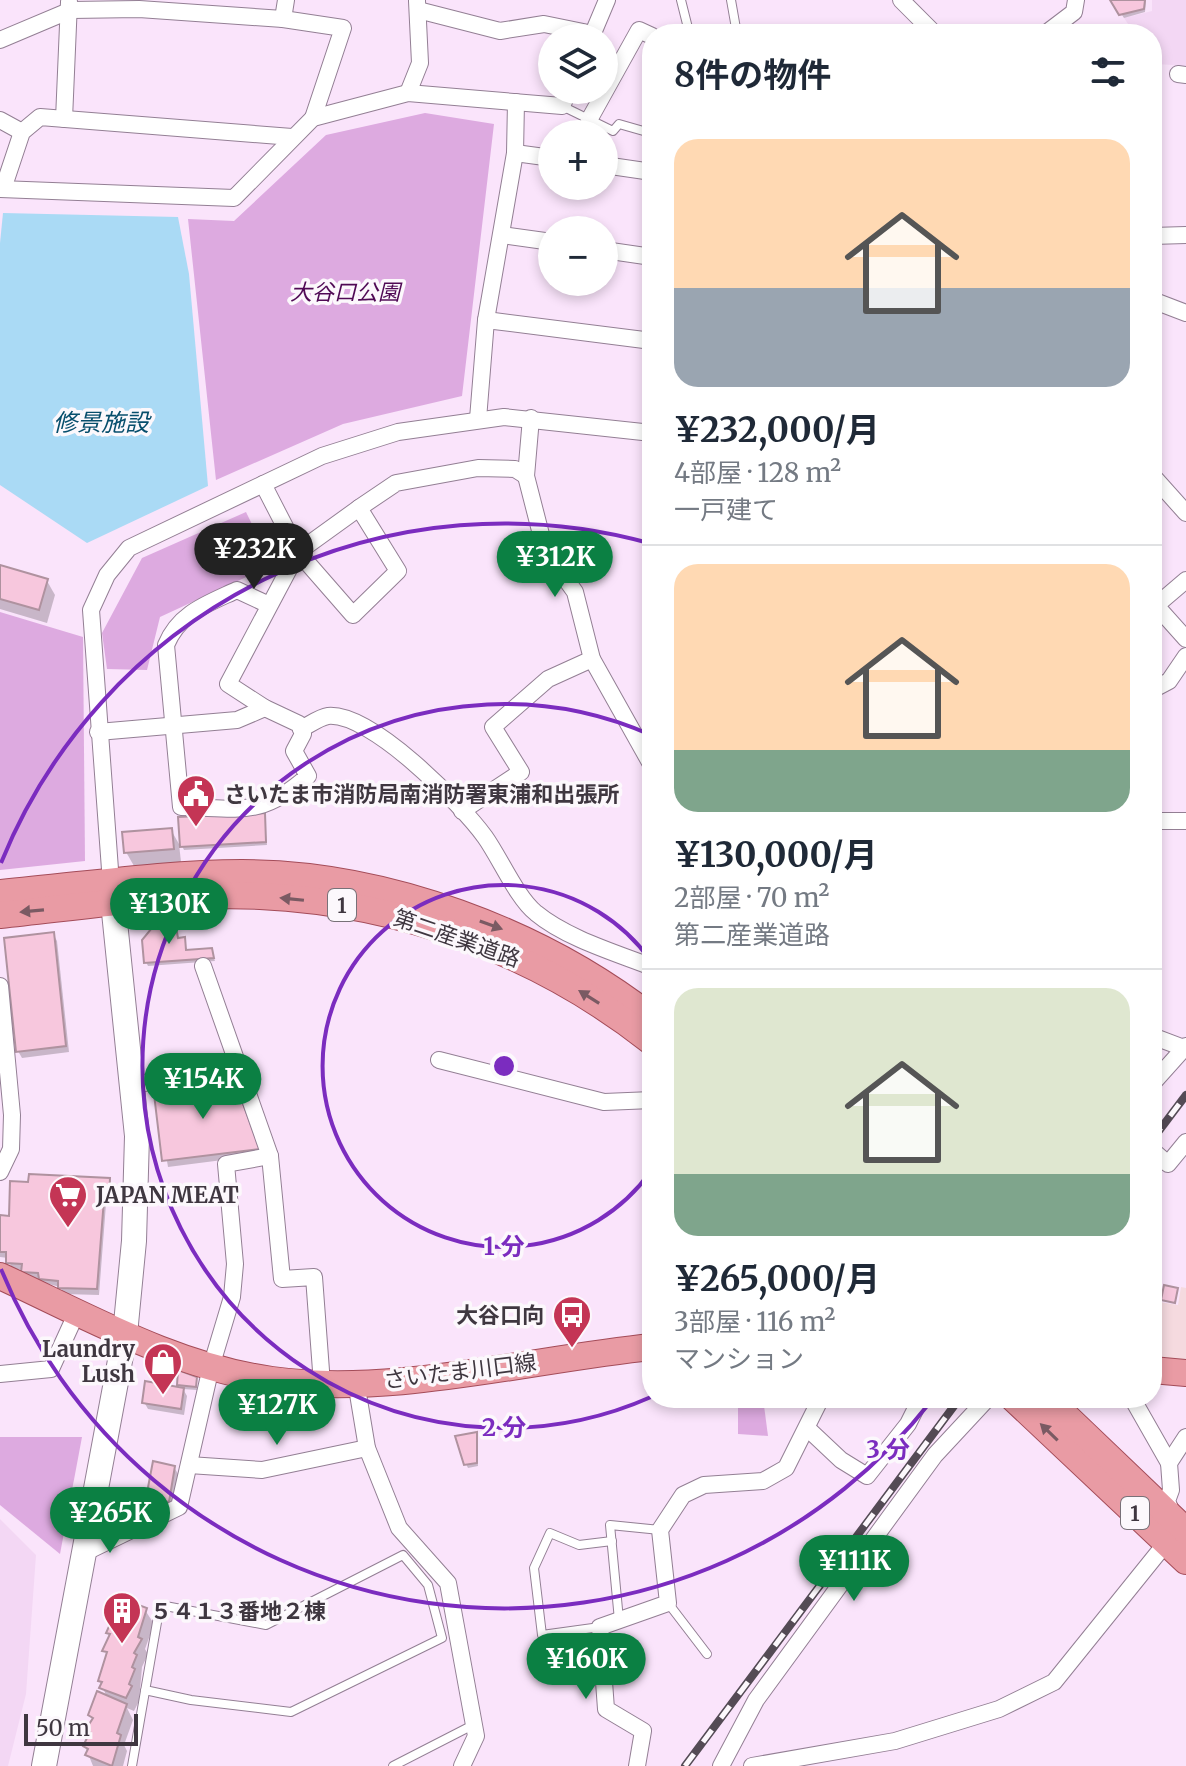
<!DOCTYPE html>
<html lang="ja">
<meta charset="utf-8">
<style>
:root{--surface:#fff;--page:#f6f6f7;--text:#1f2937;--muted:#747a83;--line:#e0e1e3;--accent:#0b8043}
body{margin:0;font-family:Merriweather,"Noto Sans JP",serif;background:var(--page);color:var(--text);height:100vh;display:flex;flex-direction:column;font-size:30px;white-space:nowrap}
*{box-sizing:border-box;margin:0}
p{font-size:26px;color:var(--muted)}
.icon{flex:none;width:44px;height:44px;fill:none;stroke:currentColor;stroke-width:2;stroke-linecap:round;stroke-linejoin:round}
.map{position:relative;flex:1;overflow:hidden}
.panel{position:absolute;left:642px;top:24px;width:520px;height:1384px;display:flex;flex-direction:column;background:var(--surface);border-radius:32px;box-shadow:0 4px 12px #0003}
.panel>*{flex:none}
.buttons{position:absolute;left:538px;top:24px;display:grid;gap:16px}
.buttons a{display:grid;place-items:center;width:80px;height:80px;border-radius:50%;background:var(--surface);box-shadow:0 4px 12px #0003;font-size:40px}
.scale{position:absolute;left:24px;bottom:20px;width:114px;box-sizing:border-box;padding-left:8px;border:4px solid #3f3740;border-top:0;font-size:22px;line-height:28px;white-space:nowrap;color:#3f3740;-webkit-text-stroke:6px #fcf8fc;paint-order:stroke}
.price{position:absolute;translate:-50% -68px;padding:0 18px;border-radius:28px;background:var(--accent);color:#fff;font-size:26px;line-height:52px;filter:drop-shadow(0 2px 4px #0008)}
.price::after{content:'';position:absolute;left:50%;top:48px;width:24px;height:18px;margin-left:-12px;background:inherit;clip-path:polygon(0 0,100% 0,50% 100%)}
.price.on{background:#222;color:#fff}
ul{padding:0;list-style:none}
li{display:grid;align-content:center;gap:16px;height:424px;padding:0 32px}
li+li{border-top:2px solid var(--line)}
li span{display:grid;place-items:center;height:248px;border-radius:24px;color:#555}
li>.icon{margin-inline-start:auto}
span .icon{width:144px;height:144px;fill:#fffc;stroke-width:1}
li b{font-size:34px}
h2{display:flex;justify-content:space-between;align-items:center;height:96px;padding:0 32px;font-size:34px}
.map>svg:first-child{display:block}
</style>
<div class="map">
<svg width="1186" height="1766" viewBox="0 0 1186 1766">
<rect width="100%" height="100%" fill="#fae4fb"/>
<polygon fill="#f5dadf" points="1181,1287 1186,1288 1186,1361 1152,1357 1160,1302 1178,1305"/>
<g fill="#f3d7f4">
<polygon points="1152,0 1186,0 1186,66 1157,64 1152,58 1152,34 1135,34 1124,18 1152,11"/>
<polygon points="0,1519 36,1555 26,1694 8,1766 0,1766"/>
</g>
<g fill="#ddaae0">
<polygon points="425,113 494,124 462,396 343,424 216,480 188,219 234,221 326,135"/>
<polygon points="246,512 272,565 160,617 147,670 107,669 102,633 142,558"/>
<polygon points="0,612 83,637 85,861 0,870"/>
<polygon points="738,1398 763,1398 768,1436 738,1434"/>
<polygon points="0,1437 82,1437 60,1554 0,1505"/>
</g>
<polygon fill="#aadaf5" points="3,213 178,217 189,274 208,486 87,543 0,485 0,243"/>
<g fill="#0003">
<polygon points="1112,0 1146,0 1145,12 1124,18"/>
<polygon points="0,567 47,581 55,595 47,623 0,609"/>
<polygon points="264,815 267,845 184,850 182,846"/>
<polygon points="171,830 179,844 181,862 134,866 126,852"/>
<polygon points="174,923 178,940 184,939 187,952 211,950 215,961 148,966 146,962"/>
<polygon points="53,934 57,941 69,1052 22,1058 18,1051"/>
<polygon points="234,1084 250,1114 262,1155 168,1167 156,1095"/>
<polygon points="109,1180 113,1186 112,1204 106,1204 99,1295 64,1294 60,1287 27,1278 23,1270 12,1269 8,1258 0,1257 0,1217 11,1218"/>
<polygon points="196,1379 197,1390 183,1389 187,1396 184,1415 148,1409 144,1402 182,1389 179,1385"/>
<polygon points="772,1398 796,1398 795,1400"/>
<polygon points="476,1434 478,1466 468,1468 466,1464"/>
<polygon points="174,1467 178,1474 172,1508 152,1504 148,1498"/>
<polygon points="145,1610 154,1624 145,1649 148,1654 142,1667 139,1701 134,1711 127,1708 133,1720 124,1745 127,1751 123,1766 93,1766 85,1746 93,1721 90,1715 107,1698 100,1680 111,1637 110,1619"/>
</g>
<g fill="#f7c7dd" stroke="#af929f" stroke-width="2">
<polygon points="1110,0 1145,0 1144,9 1119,15"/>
<polygon points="0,565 48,579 39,610 0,599"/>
<polygon points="265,813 266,842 180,847 178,817"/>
<polygon points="172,828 174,849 124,853 122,832"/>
<polygon points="175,921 178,938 185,937 186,950 212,948 214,958 144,963 142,940 156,923"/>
<polygon points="54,932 66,1046 16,1052 4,938"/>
<polygon points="235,1082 260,1149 162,1161 154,1094 158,1088"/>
<polygon points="29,1174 110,1178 109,1199 104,1199 97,1289 58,1288 58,1281 39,1279 38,1273 21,1272 22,1264 6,1263 6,1252 0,1252 0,1215 9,1216 10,1181 28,1182"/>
<polygon points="1164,1285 1178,1288 1175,1303 1161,1300"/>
<polygon points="178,1370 197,1377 196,1387 177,1385"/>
<polygon points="145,1381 184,1388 181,1409 142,1403"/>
<polygon points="477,1432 477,1463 464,1465 455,1436"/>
<polygon points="153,1461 175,1466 169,1502 146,1498"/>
<polygon points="117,1597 147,1608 138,1637 142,1639 134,1653 137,1655 132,1667 135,1669 129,1684 132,1686 126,1698 99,1688 102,1682 98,1681 107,1652 102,1651 110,1634 106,1633 112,1620 108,1619"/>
<polygon points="97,1691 127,1704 117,1733 121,1735 112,1766 85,1755 88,1749 83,1746 90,1732 86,1729 93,1718 88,1715"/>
</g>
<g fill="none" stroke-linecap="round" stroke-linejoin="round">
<defs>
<g id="lane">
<polyline points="731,0 737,34"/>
<polyline points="676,34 688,28 681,0"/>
<polyline points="562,106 613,131 619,124 647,132 652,119"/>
<polyline points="668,1603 707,1654"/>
<polyline points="619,1620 610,1525 660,1530"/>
<polyline points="600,1627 542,1635 534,1568 550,1533 579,1545 612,1541"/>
<polyline points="132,1766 160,1605 266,1625 403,1555 428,1585 442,1638 291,1712 191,1700 145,1690"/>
<polyline points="393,1766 473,1725"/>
</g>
<g id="street">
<polyline points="901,0 935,34"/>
<polyline points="418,10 500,31 544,24 593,34"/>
<polyline points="283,19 286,0"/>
<polyline points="1045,34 1074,12 1076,0"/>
<polyline points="591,38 607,0"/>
<polyline points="0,40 71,10 139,9 283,19 343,28 313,118"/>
<polyline points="1178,74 1186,75"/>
<polyline points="408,93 420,63 417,1"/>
<polyline points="64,119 69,2"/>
<polyline points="0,120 22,132"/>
<polyline points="589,120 639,30 652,36"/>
<polyline points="515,153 552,158"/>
<polyline points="604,165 652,172"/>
<polyline points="0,189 234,198 313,118 408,93 562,106 569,90"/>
<polyline points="3,189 22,132 40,117 292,137"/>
<polyline points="502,235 552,242"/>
<polyline points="1152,236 1186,235"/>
<polyline points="604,250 652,257"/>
<polyline points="1152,300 1186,313"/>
<polyline points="486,320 652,341"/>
<polyline points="531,418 526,476 545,550 575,592 592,659 652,766"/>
<polyline points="478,419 486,320 515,153 516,102"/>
<polyline points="1152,475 1186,513"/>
<polyline points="263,484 298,552 353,615 398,571 359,508"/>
<polyline points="1152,601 1186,639"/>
<path d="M269 605 237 590C207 604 179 613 166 645L181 807C240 808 261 818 308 776L294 751 303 734 299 724 265 708 228 684 298 552 359 508 396 483 478 468 515 469 526 476"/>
<polyline points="1152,609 1186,580"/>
<polyline points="1152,690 1169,681 1186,656"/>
<path d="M301 729C309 725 320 717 328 716 371 712 461 804 485 837 500 858 517 898 536 913 566 938 616 953 652 967"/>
<polyline points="98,732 237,720 265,708"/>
<polyline points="462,811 521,772 493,727 548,679 592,659"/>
<polyline points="1152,830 1153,821 1186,821"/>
<polyline points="111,883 91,610 107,575 129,548 322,456 398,432 504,417 652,433"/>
<polyline points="203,966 270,1156 282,1279 314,1277 322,1384"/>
<polyline points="0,986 12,1115 11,1149 0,1172"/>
<polyline points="1152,1036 1184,1048"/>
<polyline points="439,1060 604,1102 652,1100"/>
<polyline points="133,1084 242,1073"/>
<polyline points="1152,1084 1186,1046"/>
<polyline points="1152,1150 1168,1164 1186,1142"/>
<polyline points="0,1374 51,1369 77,1312"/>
<polyline points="356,1382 367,1448 399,1528 448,1583 476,1736 462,1766"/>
<polyline points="1132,1398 1169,1463"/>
<polyline points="807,1428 841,1460 867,1476 908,1424 921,1398"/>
<polyline points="189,1465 262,1470 367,1448"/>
<polyline points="86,1552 179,1507 211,1367 232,1297 235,1264 226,1164 270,1156"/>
<polyline points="637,1766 643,1731 606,1709 600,1627 668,1603 660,1530 683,1495 704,1485 763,1481 786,1468 821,1398"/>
<polyline points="721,1766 756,1700 935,1455 988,1398"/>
<polyline points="752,1766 895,1741 999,1709 1054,1682 1166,1543 1175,1520 1167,1501 1171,1490 1169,1463 1186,1437"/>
</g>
<polyline id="secondary" points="44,1766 125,1334 134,1241 137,1136 111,883"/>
<g id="primary">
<path d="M0 893C80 886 161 873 242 873 385 873 540 931 652 1018"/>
<path d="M0 915C86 906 174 892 260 896 404 903 539 953 652 1042"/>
<path d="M0 1276C87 1316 176 1367 272 1380 392 1397 531 1359 652 1347"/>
<polyline points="1152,1370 1186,1373"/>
<polyline points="1013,1398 1186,1561"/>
<polyline points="1047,1398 1186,1531"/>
</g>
</defs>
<use href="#lane" stroke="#937f94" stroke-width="10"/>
<use href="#street" stroke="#937f94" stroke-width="18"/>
<use href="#secondary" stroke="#937f94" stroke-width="26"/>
<use href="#primary" stroke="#a44c59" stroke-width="28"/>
<use href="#lane" stroke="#fff" stroke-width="8"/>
<use href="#street" stroke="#fff" stroke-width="16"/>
<use href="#secondary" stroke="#fff" stroke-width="24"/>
<use href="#primary" stroke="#e99ba4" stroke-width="26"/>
<defs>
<g id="rail">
<polyline points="1152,1140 1186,1095"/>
<polyline points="685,1766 960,1398"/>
</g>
</defs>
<use href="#rail" stroke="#544b55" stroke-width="8"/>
<use href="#rail" stroke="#fcf8fc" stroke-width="5" stroke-dasharray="15" stroke-linecap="butt"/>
</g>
<defs><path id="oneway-solid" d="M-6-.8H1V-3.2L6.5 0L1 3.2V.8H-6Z" transform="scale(2)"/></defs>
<g fill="#7a5a63">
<use href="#oneway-solid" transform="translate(292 899) rotate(-174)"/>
<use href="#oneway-solid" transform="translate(32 911) rotate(175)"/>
<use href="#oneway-solid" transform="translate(491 925) rotate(20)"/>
<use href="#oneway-solid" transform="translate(589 997) rotate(-148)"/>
<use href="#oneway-solid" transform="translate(1049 1432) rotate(-136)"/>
</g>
<g fill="none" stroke="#7b2cbf" stroke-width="4">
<path d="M651 1171A181 181 0 1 1 651 961"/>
<path d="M651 1397A362 362 0 1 1 651 735"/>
<path d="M932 1400A543 543 0 0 1 1 1269M1 863A543 543 0 0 1 649 543"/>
</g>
<defs>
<symbol id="civic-pin" viewBox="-11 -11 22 30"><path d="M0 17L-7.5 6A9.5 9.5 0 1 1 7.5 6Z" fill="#c43555" stroke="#fcf8fc"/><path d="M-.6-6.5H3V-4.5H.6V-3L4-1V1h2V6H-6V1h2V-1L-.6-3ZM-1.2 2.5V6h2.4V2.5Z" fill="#fff"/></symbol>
<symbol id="supermarket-pin" viewBox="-11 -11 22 30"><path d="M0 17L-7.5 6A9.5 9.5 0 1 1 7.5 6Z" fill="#c43555" stroke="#fcf8fc"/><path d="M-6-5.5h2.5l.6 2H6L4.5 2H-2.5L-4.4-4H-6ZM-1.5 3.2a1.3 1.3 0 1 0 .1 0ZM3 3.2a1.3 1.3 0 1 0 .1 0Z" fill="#fff"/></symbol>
<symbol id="bus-pin" viewBox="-11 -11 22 30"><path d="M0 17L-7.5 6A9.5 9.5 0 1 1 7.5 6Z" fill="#c43555" stroke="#fcf8fc"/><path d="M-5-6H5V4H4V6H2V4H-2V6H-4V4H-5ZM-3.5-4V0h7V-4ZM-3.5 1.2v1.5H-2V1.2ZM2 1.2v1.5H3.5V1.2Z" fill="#fff"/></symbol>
<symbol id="shop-pin" viewBox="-11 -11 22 30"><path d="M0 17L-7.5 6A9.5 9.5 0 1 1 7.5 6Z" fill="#c43555" stroke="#fcf8fc"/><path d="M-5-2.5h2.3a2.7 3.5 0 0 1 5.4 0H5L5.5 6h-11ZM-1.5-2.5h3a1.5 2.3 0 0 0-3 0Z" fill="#fff"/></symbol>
<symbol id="building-pin" viewBox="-11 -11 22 30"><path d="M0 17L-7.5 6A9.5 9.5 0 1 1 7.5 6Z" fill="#c43555" stroke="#fcf8fc"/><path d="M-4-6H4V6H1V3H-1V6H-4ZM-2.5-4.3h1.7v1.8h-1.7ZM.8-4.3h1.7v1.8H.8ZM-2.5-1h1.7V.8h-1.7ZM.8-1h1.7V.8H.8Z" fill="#fff"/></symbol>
</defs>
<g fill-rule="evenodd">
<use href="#civic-pin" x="174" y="772" width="44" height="60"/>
<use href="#supermarket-pin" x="46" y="1173" width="44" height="60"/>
<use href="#bus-pin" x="550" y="1293" width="44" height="60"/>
<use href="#shop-pin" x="141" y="1340" width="44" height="60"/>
<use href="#building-pin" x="100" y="1589" width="44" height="60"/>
</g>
<g text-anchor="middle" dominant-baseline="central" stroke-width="7" stroke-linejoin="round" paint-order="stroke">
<g fill="#fcf8fc" stroke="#787178" stroke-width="2">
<rect x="328" y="889" width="28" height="32" rx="6"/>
<rect x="1121" y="1497" width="28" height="32" rx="6"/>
</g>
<g font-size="20" font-weight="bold" fill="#3f3740">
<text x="342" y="905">1</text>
<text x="1135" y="1513">1</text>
</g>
<g font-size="22" font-style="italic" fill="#500a55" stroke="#fcf8fc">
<text x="345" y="292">大谷口公園</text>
</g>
<g font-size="22" font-weight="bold" fill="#3f3740" stroke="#fcf8fc" text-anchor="start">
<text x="224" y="794">さいたま市消防局南消防署東浦和出張所</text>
<text x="96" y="1195">JAPAN MEAT</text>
<text x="544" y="1315" text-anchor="end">大谷口向</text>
<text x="135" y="1349" text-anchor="end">Laundry<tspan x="135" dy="25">Lush</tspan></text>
<text x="150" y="1611">５４１３番地２棟</text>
</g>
<g font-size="22" fill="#3f3740" stroke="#fcf8fc">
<text transform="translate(457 938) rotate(19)">第二産業道路</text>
<text transform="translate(460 1371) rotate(-7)">さいたま川口線</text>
</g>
<g font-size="24" font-style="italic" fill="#074e6c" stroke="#fcf8fc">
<text x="101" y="422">修景施設</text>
</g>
</g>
<circle cx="504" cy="1066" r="12" fill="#7b2cbf" stroke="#fcf8fc" stroke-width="4"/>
<g font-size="24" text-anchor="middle" font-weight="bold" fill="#7b2cbf" stroke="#fcf8fc" stroke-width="7" stroke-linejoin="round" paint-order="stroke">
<text x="504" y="1255">1 分</text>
<text x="504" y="1436">2 分</text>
<text x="888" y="1458">3 分</text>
</g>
</svg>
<div class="buttons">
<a><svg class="icon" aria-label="layers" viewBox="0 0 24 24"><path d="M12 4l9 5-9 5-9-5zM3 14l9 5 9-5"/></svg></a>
<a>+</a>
<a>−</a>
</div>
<div class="scale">50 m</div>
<b class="price on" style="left:254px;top:591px">¥232K</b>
<b class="price" style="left:555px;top:599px">¥312K</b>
<b class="price" style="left:169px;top:946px">¥130K</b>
<b class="price" style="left:203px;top:1121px">¥154K</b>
<b class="price" style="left:277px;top:1447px">¥127K</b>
<b class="price" style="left:110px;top:1555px">¥265K</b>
<b class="price" style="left:854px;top:1603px">¥111K</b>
<b class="price" style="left:586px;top:1701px">¥160K</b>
<section class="panel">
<h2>8件の物件<svg class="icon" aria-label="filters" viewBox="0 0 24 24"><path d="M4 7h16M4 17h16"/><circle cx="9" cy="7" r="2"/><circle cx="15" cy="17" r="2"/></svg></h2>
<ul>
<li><span style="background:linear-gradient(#ffd9b3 60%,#9aa5b1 0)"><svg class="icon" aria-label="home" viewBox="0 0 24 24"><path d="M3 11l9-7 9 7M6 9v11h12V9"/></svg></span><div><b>¥232,000/月</b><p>4部屋 · 128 m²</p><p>一戸建て</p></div></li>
<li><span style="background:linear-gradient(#ffd9b3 75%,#7fa58c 0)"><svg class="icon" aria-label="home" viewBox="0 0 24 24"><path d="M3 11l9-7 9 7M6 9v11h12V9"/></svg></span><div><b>¥130,000/月</b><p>2部屋 · 70 m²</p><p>第二産業道路</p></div></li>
<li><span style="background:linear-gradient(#dfe7d0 75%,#7fa58c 0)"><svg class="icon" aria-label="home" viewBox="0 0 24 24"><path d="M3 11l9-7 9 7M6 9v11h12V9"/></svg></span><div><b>¥265,000/月</b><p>3部屋 · 116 m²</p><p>マンション</p></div></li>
</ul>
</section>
</div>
